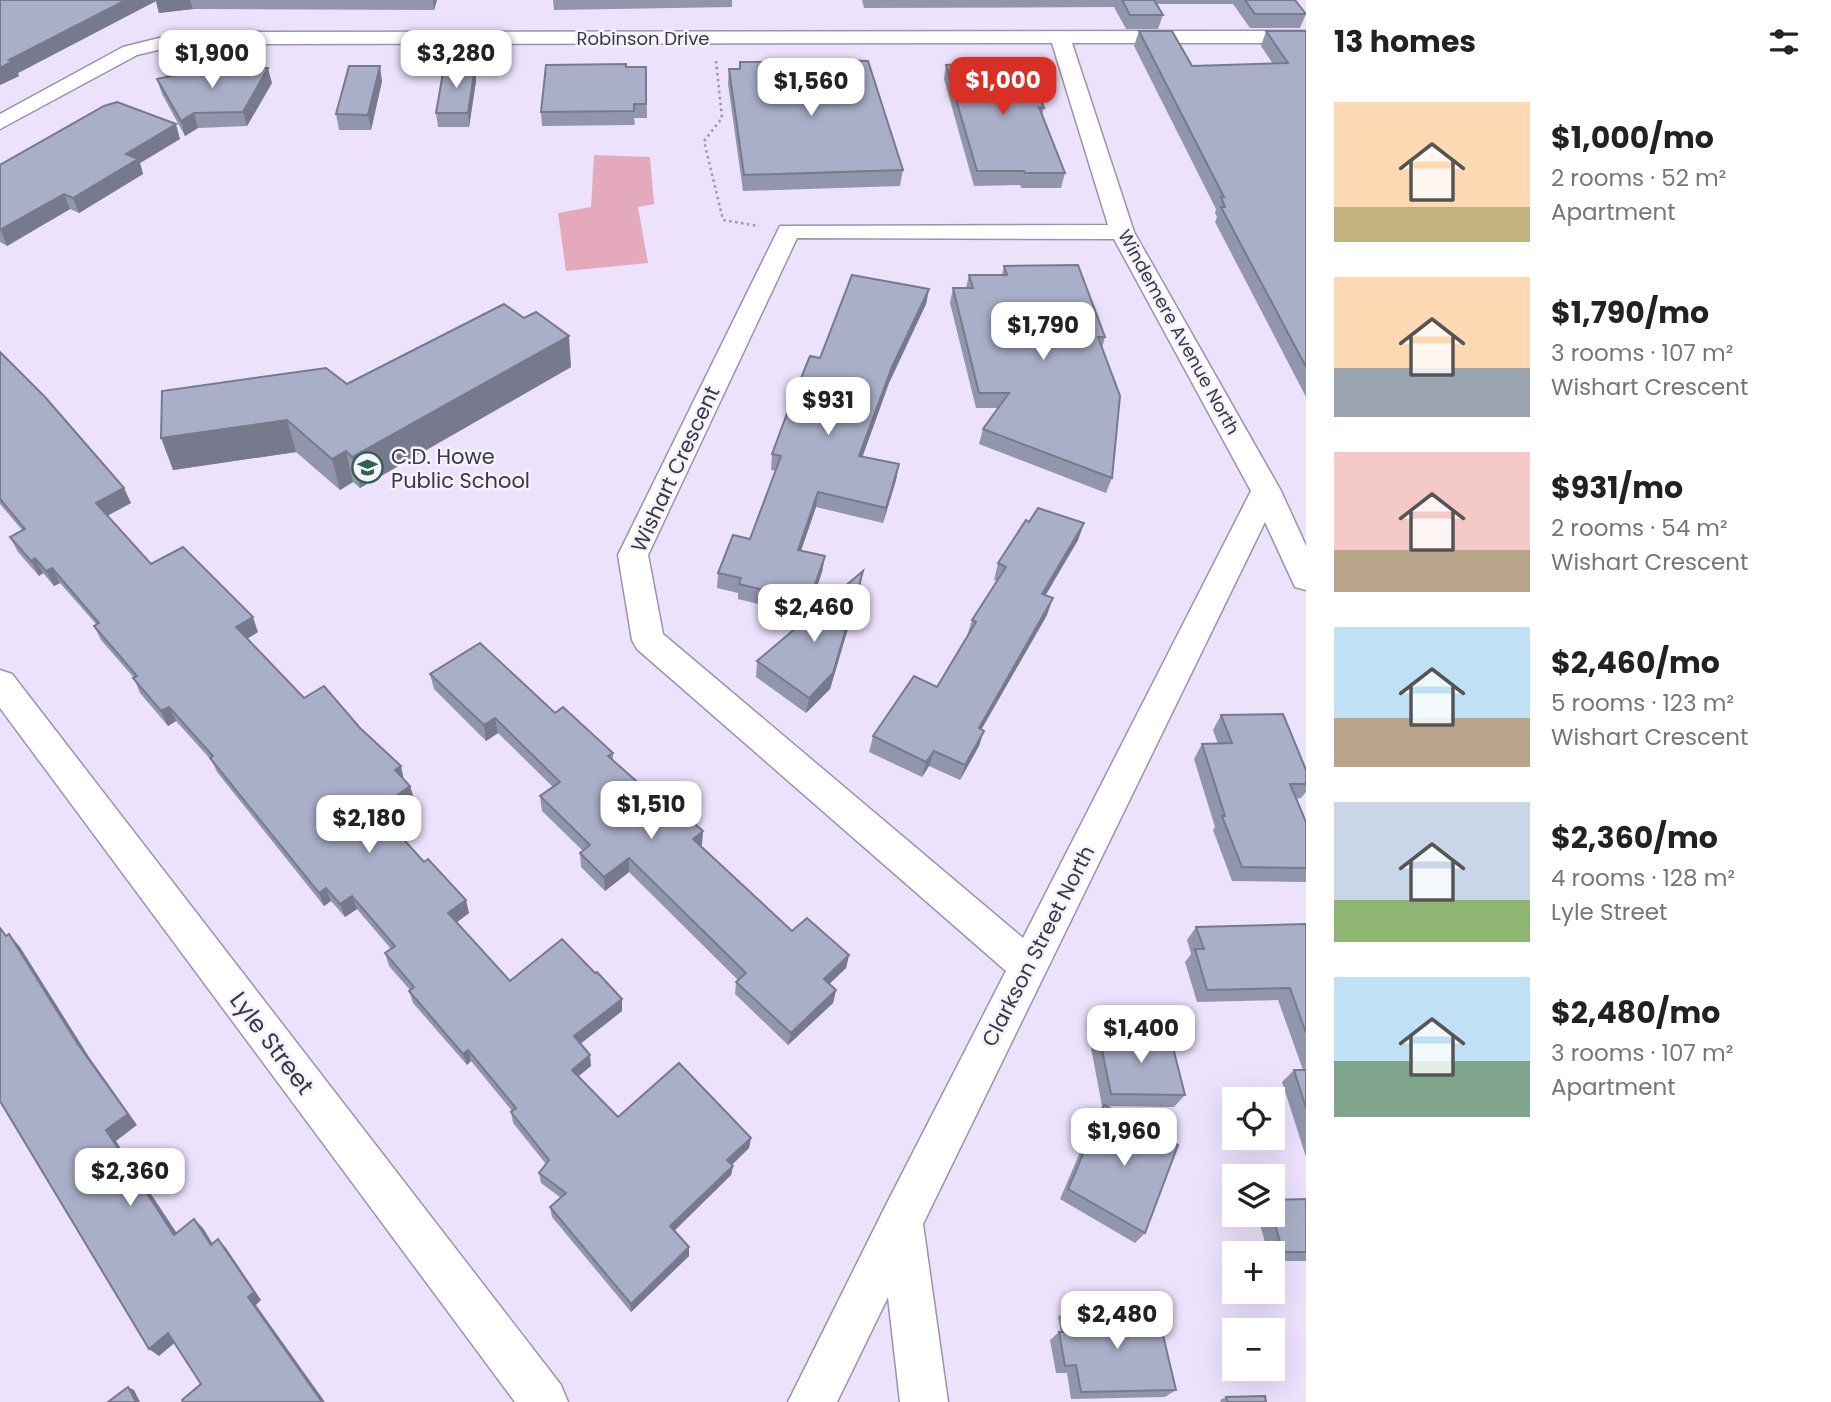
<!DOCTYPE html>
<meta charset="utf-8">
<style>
:root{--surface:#fff;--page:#f2f2f2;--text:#222;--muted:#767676;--accent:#d93025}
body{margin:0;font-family:Poppins,sans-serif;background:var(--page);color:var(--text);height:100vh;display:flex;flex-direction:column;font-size:26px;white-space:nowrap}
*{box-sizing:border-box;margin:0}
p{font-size:23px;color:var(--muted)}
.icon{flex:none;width:38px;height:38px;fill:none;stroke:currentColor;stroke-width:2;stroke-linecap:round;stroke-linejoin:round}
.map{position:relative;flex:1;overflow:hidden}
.drawer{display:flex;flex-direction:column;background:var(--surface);width:525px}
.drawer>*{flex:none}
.fabs{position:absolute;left:1222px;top:1087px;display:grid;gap:14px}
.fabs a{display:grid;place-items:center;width:63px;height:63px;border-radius:0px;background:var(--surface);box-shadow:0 7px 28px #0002;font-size:35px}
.price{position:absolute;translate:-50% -60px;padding:0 16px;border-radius:14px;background:#fff;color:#222;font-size:23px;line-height:46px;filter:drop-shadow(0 2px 4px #0008)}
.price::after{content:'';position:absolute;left:50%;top:42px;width:21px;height:16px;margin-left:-10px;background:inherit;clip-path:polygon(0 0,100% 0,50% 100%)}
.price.selected{background:var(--accent);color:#fff}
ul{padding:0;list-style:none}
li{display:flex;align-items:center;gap:21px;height:175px;padding:0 28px}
li span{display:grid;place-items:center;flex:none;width:196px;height:140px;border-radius:0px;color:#555}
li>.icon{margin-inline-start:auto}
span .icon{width:84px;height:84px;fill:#fffc;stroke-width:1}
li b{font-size:30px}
h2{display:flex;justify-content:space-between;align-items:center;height:84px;padding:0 28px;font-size:30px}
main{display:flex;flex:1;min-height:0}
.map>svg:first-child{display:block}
</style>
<main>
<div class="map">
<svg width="1306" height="1402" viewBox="0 0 1306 1402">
<rect width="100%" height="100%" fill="#ece2fc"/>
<polygon fill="#e4a9bb" points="594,155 650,157 654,204 638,207 648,263 566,271 558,213 591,207"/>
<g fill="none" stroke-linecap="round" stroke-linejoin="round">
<defs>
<g id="minor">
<path d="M1306 31V43H1072L1134 232 1281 491 1306 546V590L1295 587 1265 522 923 1224 948 1402H900L888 1297 837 1402H788L886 1205 1006 971 637 649 632 640 618 555 780 226 1108 225 1052 43 183 44 137 55 0 129V114L123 47 183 32ZM797 238 1114 239 1251 491 1023 938 663 634 648 555Z"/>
<polygon points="0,670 12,674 561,1385 568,1402 515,1402 0,708"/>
</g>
</defs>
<use href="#minor" stroke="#9c93ab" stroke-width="3"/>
<polyline stroke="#9d96a8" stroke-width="2.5" stroke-dasharray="2.5 3.5" stroke-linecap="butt" points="716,61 722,118 704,141 723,220 759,226"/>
<use href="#minor" fill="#fff" fill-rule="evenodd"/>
</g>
<g fill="#9196ac">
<polygon points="0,0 437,0 434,10 193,9 159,13 156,1 18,73 19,76 0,85"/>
<polygon points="553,0 732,0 732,7 554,10"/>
<polygon points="862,0 1295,0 1306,14 1300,28 1250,28 1233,4 1157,4 1163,15 1158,29 1126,29 1114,7 864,8"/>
<polygon points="1139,31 1192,66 1273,64 1261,46 1266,31 1306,31 1306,397 1215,222 1217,217 1215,213 1216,209 1134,46"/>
<polygon points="789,59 903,170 900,186 743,191 728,84 729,69 739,69 740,62 789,62"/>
<polygon points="969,59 1006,64 1044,108 1042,115 1065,173 1061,188 1021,188 1020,185 974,186 944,79 946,65 968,64"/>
<polygon points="475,67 476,81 469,127 438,127 436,113"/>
<polygon points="626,67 646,67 647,118 634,118 635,125 542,126 541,112"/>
<polygon points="222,68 272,83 247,126 198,128 185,136 162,94 157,79"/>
<polygon points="382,81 371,130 339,130 336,114"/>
<polygon points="180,139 140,163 143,174 79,213 70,209 7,246 0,242 0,165"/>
<polygon points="1004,266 1105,337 1102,348 1112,478 1106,493 979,444 983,429 998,408 976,408 950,303 953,288 966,288 969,275 1002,275"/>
<polygon points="929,289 926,304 889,383 862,457 899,464 896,480 883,523 816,507 801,551 825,556 822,572 807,616 738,599 738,593 717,588 718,573 750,539 776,471 771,470 772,454 820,358"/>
<polygon points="0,352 131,503 107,516 151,564 258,632 247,639 304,698 404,780 410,786 414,799 386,820 469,913 457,922 510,981 622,999 622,1011 580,1044 591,1066 578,1076 618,1117 751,1138 749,1148 732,1165 733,1166 731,1175 675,1230 689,1247 689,1256 631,1312 552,1217 550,1207 561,1198 541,1183 539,1173 546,1164 513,1123 511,1112 512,1111 471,1061 467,1065 413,1003 409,991 410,990 389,966 385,953 391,949 357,909 345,917 331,901 324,906 217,772 212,761 176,721 168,726 140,693 134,678 101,640 94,626 96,624 60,583 54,586 43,573 39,576 18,552 10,537 22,530 0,504"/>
<polygon points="571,367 360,488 353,482 340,490 296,452 173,470 347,384"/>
<polygon points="1029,522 1084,523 1078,540 1045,595 1047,615 981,730 979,746 960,780 929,766 922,777 869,752 873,736 937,687 967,636 972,620 997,581 994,580 998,563"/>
<polygon points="863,571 860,588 830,689 806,713 756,677 757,661"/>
<polygon points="430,674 555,713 613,753 613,760 660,802 703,831 701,846 792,931 849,955 846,968 829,984 836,990 833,1003 788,1045 735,994 736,982 738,980 629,872 605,891 581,867 580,853 583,851 542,811 540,796 553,787 498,733 486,741 434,689"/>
<polygon points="1221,715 1306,770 1306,792 1301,798 1296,799 1306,822 1306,882 1232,881 1213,830 1215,827 1194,759 1202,744 1218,744 1213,730"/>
<polygon points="1306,924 1306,1157 1282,1082 1294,1070 1303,1070 1278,1000 1197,1002 1185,962 1191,954 1187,940 1196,927"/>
<polygon points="1099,1035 1185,1095 1174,1107 1106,1106 1145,1233 1135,1243 1060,1199 1095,1117 1103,1106 1102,1106 1091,1048"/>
<polygon points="1306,1199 1306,1261 1272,1261 1272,1253 1268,1253 1257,1214 1272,1214"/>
<polygon points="1067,1309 1152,1331 1176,1390 1165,1397 1071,1399 1067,1373 1056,1373 1050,1340 1059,1332 1061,1332 1058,1317"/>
<polygon points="1226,1397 1266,1402 1221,1402 1220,1400"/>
</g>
<g fill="#767a8c">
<polygon points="126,0 190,0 193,9 159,13 156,1 18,73 19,76 0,85 0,68 9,60"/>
<polygon points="433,0 437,0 434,10"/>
<polygon points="380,66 382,81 371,130 368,115"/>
<polygon points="475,67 476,81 469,127 468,113"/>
<polygon points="268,68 272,83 247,126 243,112"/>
<polygon points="194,113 198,128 185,136 181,121"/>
<polygon points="176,124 180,139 140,163 143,174 79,213 73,198 126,154"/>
<polygon points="64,194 70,209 7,246 1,230"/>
<polygon points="929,289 926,304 889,383 857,472 859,456 892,367"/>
<polygon points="569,336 571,367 360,488 352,457"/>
<polygon points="287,420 296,452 173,470 161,438"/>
<polygon points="346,451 353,482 340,490 332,459"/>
<polygon points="899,464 896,480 883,523 886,508"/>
<polygon points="124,488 131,503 103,518 96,503"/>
<polygon points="818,492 816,507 796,565 798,550"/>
<polygon points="1084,523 1078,540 1037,610 1042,594"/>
<polygon points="825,556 822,572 807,616 809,601"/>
<polygon points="35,558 43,573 39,576 31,561"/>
<polygon points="52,568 60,583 54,586 46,571"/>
<polygon points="863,571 860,588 830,689 806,713 809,698"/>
<polygon points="1053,598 1047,615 973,744 979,728"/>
<polygon points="253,617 258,632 242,642 236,627"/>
<polygon points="169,707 176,721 168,726 161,711"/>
<polygon points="495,718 498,733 486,741 484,725"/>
<polygon points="984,731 979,746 960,780 965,765"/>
<polygon points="934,751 929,766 922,777 926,762"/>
<polygon points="401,766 404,780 395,770"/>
<polygon points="410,786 414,799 381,824 377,810"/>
<polygon points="703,831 702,845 693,853 693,839"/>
<polygon points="629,858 629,872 605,891 604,877"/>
<polygon points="326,888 331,901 324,906 319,893"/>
<polygon points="352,896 357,909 345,917 340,904"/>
<polygon points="466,900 469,913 452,926 448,913"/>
<polygon points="9,934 20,947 89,1057 137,1125 116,1141 184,1244 174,1235 106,1130"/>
<polygon points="849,955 846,968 821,992 824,979"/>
<polygon points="836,990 833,1003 788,1045 791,1033"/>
<polygon points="622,999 622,1011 575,1048 574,1036"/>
<polygon points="468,1050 471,1061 467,1065 463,1054"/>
<polygon points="590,1055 591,1066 573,1081 572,1070"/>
<polygon points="751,1138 749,1148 726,1170 727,1160"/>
<polygon points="733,1166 731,1175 670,1235 670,1226"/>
<polygon points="194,1219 203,1228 219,1254 211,1245"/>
<polygon points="218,1239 226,1248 261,1300 256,1305 325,1402 322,1402 248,1297"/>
<polygon points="689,1247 689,1256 631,1312 631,1304"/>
<polygon points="168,1333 178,1340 159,1356 149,1349"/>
<polygon points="128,1387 134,1390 140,1402 136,1402"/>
</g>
<g fill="#a9afc8" stroke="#767a8c" stroke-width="2">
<polygon points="0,0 126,0 9,60 13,61 0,68"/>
<polygon points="1122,0 1154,0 1163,15 1130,15"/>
<polygon points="1245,0 1295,0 1306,14 1255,14"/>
<polygon points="1139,31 1172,31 1192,66 1288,63 1266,31 1306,31 1306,367 1221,207 1225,207 1221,197 1224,197"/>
<polygon points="1004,58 1006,64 1026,63 1044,108 1039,107 1065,173 1025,173 1024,171 977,171 946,65 971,64 969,59"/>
<polygon points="789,59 868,61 903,170 744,175 729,69 740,69 740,62 790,62"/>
<polygon points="626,64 626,67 646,67 646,104 634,104 634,111 541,112 546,65"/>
<polygon points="221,66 222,68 268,68 243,112 194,113 181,121 157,79"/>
<polygon points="349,66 380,66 368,115 336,114"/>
<polygon points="444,67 475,67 468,113 436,113"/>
<polygon points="117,102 176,124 126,154 138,159 73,198 64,194 0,230 0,165 104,106"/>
<polygon points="1078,265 1105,337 1098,337 1120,396 1112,478 983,429 1009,393 979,393 953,288 973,288 969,275 1007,275 1004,266"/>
<polygon points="852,275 929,289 892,367 859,456 899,464 886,508 818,492 798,550 825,556 809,601 739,584 741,578 718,573 733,535 750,539 781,456 772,454 792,400 810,356 820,358"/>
<polygon points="504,304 524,318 536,312 569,336 352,457 346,451 332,459 287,420 161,438 162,391 326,368 347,384"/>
<polygon points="0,352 45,397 124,488 96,503 151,564 183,547 253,617 236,627 304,698 324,686 360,728 401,766 395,770 410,786 377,810 424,862 428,859 466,900 448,913 510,981 562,939 595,973 597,972 622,999 574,1036 590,1055 572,1070 618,1117 679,1063 751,1138 727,1160 733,1166 670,1226 689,1247 631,1304 550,1207 566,1193 539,1173 549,1160 511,1112 516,1108 468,1050 463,1054 409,991 414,987 385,953 395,946 352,896 340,904 326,888 319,893 210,758 213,756 169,707 161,711 133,678 137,676 94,626 99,623 52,568 46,571 35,558 31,561 10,537 25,529 0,499"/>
<polygon points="1038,508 1084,523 1042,594 1053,598 979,728 984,731 965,765 934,751 926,762 873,736 914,676 937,687 976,622 972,620 1006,567 998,563 1026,520 1029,522"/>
<polygon points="863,571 833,673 809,698 757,661"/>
<polygon points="480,643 555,713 563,707 613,753 608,756 660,802 665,798 703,831 693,839 792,931 807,918 849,955 824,979 836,990 791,1033 736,982 746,973 629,858 604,877 580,853 590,845 540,796 560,782 495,718 484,725 430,674"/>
<polygon points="1283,714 1306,770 1306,784 1290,784 1306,822 1306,868 1242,867 1222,816 1225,816 1202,744 1232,743 1221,715"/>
<polygon points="1306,924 1306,1033 1290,988 1207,990 1195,949 1204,949 1196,927"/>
<polygon points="0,928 6,936 9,934 79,1046 128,1114 106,1130 174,1235 194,1219 211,1245 218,1239 254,1292 248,1297 322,1402 183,1402 182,1400 201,1384 168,1333 149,1349 0,1101"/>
<polygon points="1099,1035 1170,1036 1185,1095 1111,1094"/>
<polygon points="1294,1070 1306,1070 1306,1108"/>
<polygon points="1104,1105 1178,1145 1145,1233 1068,1189"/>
<polygon points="1306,1199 1306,1252 1283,1252 1272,1214 1272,1200"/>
<polygon points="1146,1307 1152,1331 1162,1331 1176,1390 1081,1392 1076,1365 1065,1366 1059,1332 1072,1332 1067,1309"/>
<polygon points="128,1387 136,1402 108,1402"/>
<polygon points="1265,1396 1266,1402 1228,1402 1226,1397"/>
</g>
<defs>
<symbol id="school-ring" viewBox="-11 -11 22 22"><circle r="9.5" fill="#f6f2fd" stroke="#2d634a" stroke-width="1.5"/><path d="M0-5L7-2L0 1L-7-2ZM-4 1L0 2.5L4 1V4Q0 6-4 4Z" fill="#2d634a"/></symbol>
</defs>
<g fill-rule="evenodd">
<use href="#school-ring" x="350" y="450" width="35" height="35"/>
</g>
<g text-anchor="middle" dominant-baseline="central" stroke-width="5" stroke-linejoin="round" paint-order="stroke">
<g font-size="18" fill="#3d3943" stroke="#f6f2fd">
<text x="643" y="38">Robinson Drive</text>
<text transform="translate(1179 332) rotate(61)">Windemere Avenue North</text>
</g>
<g font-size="21" fill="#3d3943" stroke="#f6f2fd" text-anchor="start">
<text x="391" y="456">C.D. Howe<tspan x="391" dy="24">Public School</tspan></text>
</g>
<g font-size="21" fill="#3d3943" stroke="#f6f2fd">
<text transform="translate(675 469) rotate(-65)">Wishart Crescent</text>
<text transform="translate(1038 946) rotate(-63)">Clarkson Street North</text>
</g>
<g font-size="24" fill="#3d3943" stroke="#f6f2fd">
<text transform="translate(272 1043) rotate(53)">Lyle Street</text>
</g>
</g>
</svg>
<div class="fabs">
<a><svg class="icon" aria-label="locate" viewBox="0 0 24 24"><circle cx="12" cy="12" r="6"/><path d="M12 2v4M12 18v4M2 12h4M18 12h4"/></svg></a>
<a><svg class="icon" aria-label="layers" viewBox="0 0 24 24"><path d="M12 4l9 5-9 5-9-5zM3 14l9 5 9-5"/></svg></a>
<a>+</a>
<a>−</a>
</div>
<b class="price" style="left:212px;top:90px">$1,900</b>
<b class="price" style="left:456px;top:90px">$3,280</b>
<b class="price selected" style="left:1003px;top:117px">$1,000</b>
<b class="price" style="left:811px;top:118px">$1,560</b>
<b class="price" style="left:1043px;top:362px">$1,790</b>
<b class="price" style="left:828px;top:437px">$931</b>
<b class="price" style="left:814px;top:644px">$2,460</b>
<b class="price" style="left:651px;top:841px">$1,510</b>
<b class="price" style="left:369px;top:855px">$2,180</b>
<b class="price" style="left:1141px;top:1065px">$1,400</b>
<b class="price" style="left:1124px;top:1168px">$1,960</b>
<b class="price" style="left:130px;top:1208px">$2,360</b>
<b class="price" style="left:1117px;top:1351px">$2,480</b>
</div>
<section class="drawer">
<h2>13 homes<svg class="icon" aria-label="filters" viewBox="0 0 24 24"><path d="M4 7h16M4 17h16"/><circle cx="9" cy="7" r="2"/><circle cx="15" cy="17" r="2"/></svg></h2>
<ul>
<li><span style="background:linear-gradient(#ffd9b3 75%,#c2b280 0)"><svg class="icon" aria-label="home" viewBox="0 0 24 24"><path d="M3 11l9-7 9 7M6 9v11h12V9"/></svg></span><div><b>$1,000/mo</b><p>2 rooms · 52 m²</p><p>Apartment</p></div></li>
<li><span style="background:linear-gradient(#ffd9b3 65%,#9aa5b1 0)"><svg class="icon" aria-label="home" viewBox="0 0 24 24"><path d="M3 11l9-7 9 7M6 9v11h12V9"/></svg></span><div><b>$1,790/mo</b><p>3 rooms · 107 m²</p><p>Wishart Crescent</p></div></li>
<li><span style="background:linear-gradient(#f6c9c9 70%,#b9a48a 0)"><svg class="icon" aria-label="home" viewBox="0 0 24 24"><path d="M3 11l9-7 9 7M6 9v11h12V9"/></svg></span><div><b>$931/mo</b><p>2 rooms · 54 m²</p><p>Wishart Crescent</p></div></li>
<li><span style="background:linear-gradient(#bfe0f5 65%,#b9a48a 0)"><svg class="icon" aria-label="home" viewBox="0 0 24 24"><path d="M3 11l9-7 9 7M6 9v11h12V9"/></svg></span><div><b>$2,460/mo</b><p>5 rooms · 123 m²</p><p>Wishart Crescent</p></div></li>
<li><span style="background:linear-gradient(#c9d6e8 70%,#8fb573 0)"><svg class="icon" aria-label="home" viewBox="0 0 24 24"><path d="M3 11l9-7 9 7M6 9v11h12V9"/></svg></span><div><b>$2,360/mo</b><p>4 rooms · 128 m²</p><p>Lyle Street</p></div></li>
<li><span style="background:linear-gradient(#bfe0f5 60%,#7fa58c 0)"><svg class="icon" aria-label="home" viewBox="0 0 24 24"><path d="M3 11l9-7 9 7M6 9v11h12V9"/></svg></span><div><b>$2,480/mo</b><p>3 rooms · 107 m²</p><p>Apartment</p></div></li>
</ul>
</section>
</main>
